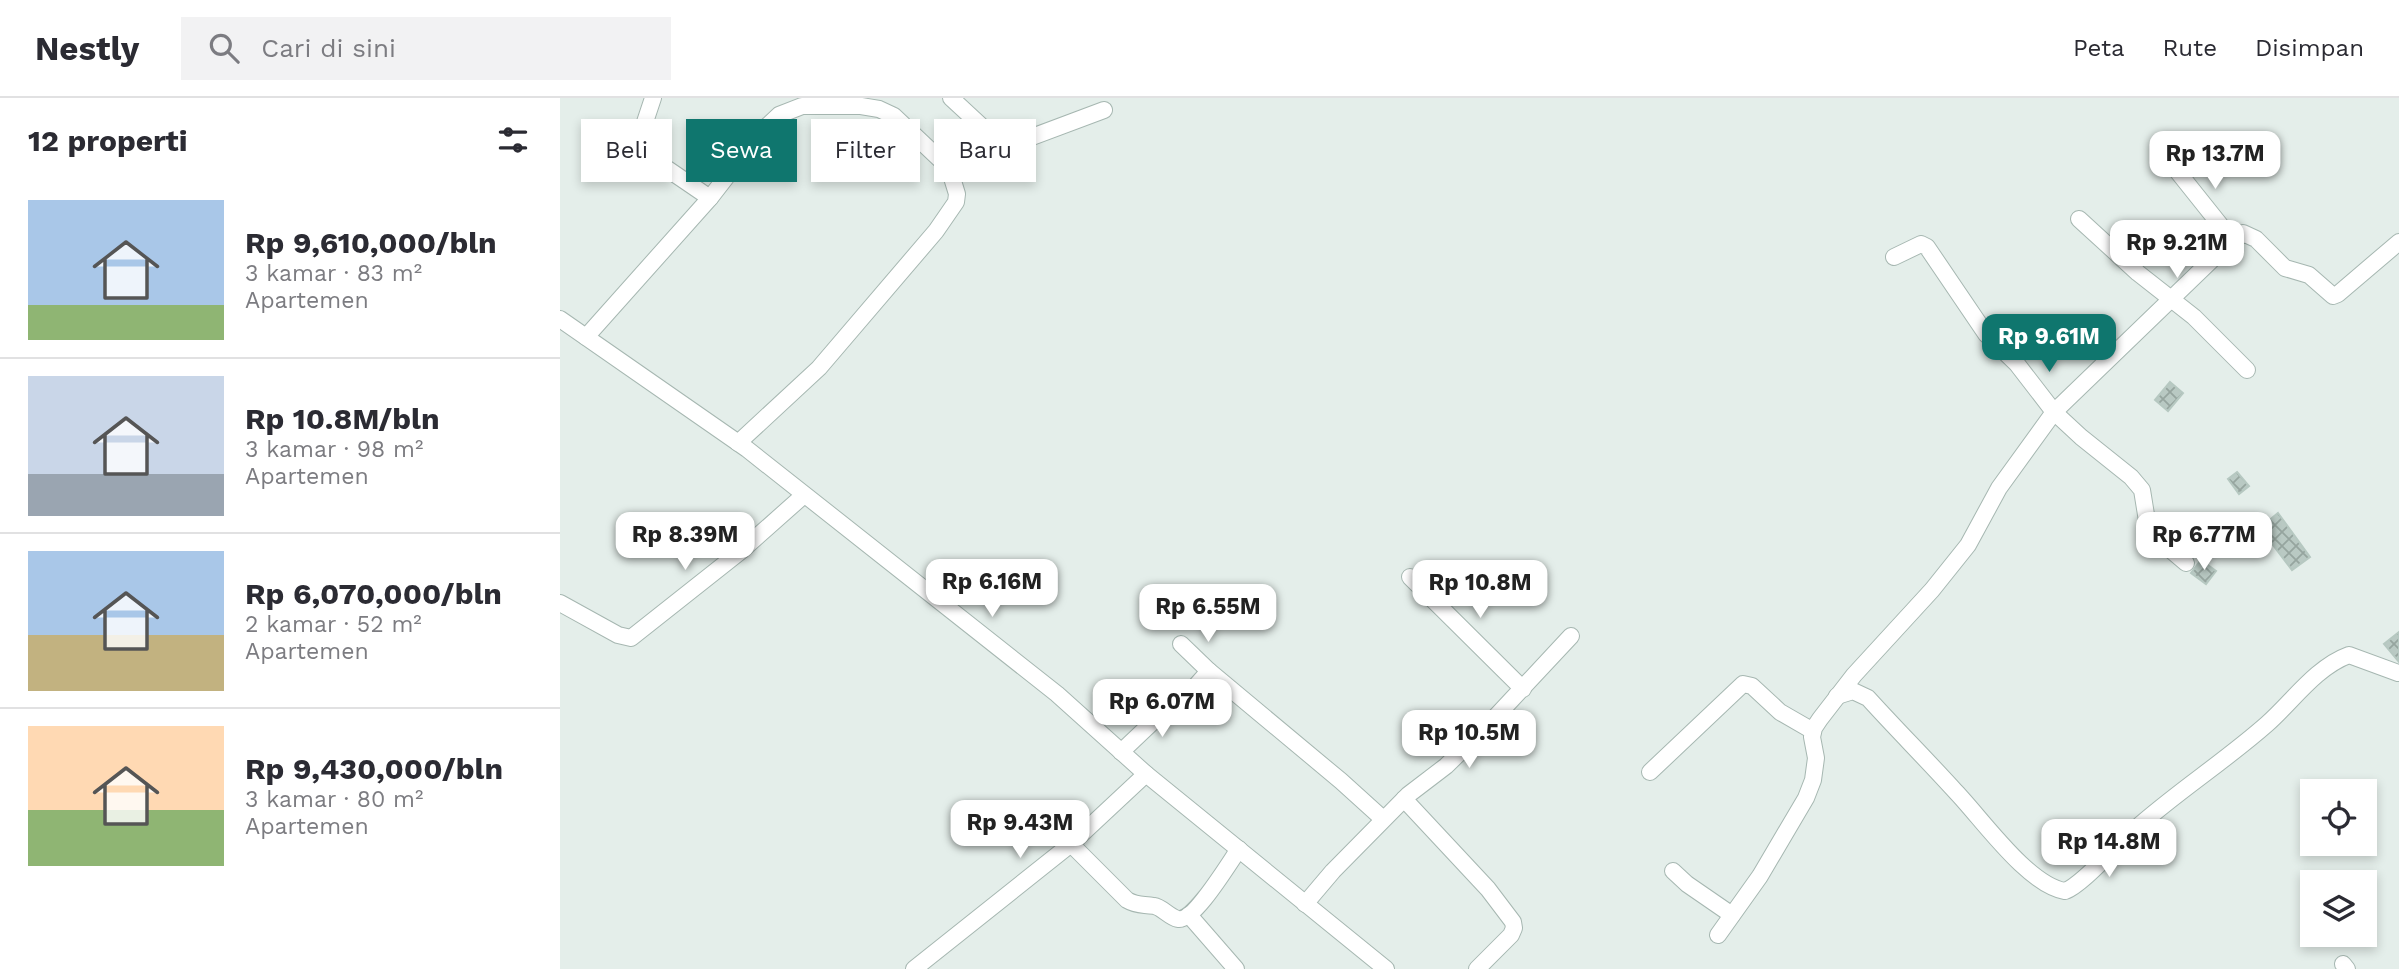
<!DOCTYPE html>
<html lang="id">
<meta charset="utf-8">
<style>
:root{--surface:#fff;--page:#f2f2f3;--text:#2b2b33;--muted:#7c7c81;--line:#e1e1e2;--accent:#0f766e}
body{margin:0;font-family:"Work Sans",sans-serif;background:var(--page);color:var(--text);height:100vh;display:flex;flex-direction:column;font-size:26px;white-space:nowrap}
*{box-sizing:border-box;margin:0}
p{font-size:23px;color:var(--muted)}
.icon{flex:none;width:38px;height:38px;fill:none;stroke:currentColor;stroke-width:2;stroke-linecap:round;stroke-linejoin:round}
.map{position:relative;flex:1;overflow:hidden}
.panel{display:flex;flex-direction:column;background:var(--surface);width:560px}
.panel>*{flex:none}
.top-card{position:absolute;left:21px;top:21px;width:665px;height:63px;display:flex;gap:14px}
.tools{position:absolute;left:1740px;top:681px;display:grid;gap:14px}
.tools a{display:grid;place-items:center;width:77px;height:77px;border-radius:0px;background:var(--surface);box-shadow:0 4px 10px #0003;font-size:35px}
.price{position:absolute;translate:-50% -60px;padding:0 16px;border-radius:14px;background:#fff;color:#222;font-size:23px;line-height:46px;filter:drop-shadow(0 2px 4px #0008)}
.price::after{content:'';position:absolute;left:50%;top:42px;width:21px;height:16px;margin-left:-10px;background:inherit;clip-path:polygon(0 0,100% 0,50% 100%)}
.price.on{background:var(--accent);color:#fff}
ul{padding:0;list-style:none}
li{display:flex;align-items:center;gap:21px;height:175px;padding:0 28px}
li+li{border-top:2px solid var(--line)}
li span{display:grid;place-items:center;flex:none;width:196px;height:140px;border-radius:0px;color:#555}
li>.icon{margin-inline-start:auto}
span .icon{width:84px;height:84px;fill:#fffc;stroke-width:1}
li b{font-size:30px}
h2{display:flex;justify-content:space-between;align-items:center;height:84px;padding:0 28px;font-size:30px}
.chip{padding:0 24px;border-radius:0px;background:var(--surface);box-shadow:0 4px 10px #0003;font-size:24px;line-height:63px}
.chip.on{background:var(--accent);color:#fff}
header{display:flex;align-items:center;gap:42px;box-sizing:border-box;height:98px;padding:0 35px;background:var(--surface);border-bottom:2px solid var(--line)}
header strong{font-size:33px}
nav{display:flex;gap:38px;margin-inline-start:auto;font-size:24px}
.search{width:490px;height:63px;background:var(--page);display:flex;align-items:center;gap:18px;box-sizing:border-box;padding:0 24px;border-radius:0px;color:var(--muted);font-size:26px}
main{display:flex;flex:1;min-height:0}
.map>svg:first-child{display:block}
</style>
<header>
<strong>Nestly</strong>
<div class="search"><svg class="icon" aria-label="search" viewBox="0 0 24 24"><circle cx="10" cy="10" r="6"/><path d="M15 15l6 6"/></svg>Cari di sini</div>
<nav><a>Peta</a><a>Rute</a><a>Disimpan</a></nav>
</header>
<main>
<section class="panel">
<h2>12 properti<svg class="icon" aria-label="filters" viewBox="0 0 24 24"><path d="M4 7h16M4 17h16"/><circle cx="9" cy="7" r="2"/><circle cx="15" cy="17" r="2"/></svg></h2>
<ul>
<li><span style="background:linear-gradient(#a9c7e8 75%,#8fb573 0)"><svg class="icon" aria-label="home" viewBox="0 0 24 24"><path d="M3 11l9-7 9 7M6 9v11h12V9"/></svg></span><div><b>Rp 9,610,000/bln</b><p>3 kamar · 83 m²</p><p>Apartemen</p></div></li>
<li><span style="background:linear-gradient(#c9d6e8 70%,#9aa5b1 0)"><svg class="icon" aria-label="home" viewBox="0 0 24 24"><path d="M3 11l9-7 9 7M6 9v11h12V9"/></svg></span><div><b>Rp 10.8M/bln</b><p>3 kamar · 98 m²</p><p>Apartemen</p></div></li>
<li><span style="background:linear-gradient(#a9c7e8 60%,#c2b280 0)"><svg class="icon" aria-label="home" viewBox="0 0 24 24"><path d="M3 11l9-7 9 7M6 9v11h12V9"/></svg></span><div><b>Rp 6,070,000/bln</b><p>2 kamar · 52 m²</p><p>Apartemen</p></div></li>
<li><span style="background:linear-gradient(#ffd9b3 60%,#8fb573 0)"><svg class="icon" aria-label="home" viewBox="0 0 24 24"><path d="M3 11l9-7 9 7M6 9v11h12V9"/></svg></span><div><b>Rp 9,430,000/bln</b><p>3 kamar · 80 m²</p><p>Apartemen</p></div></li>
</ul>
</section>
<div class="map">
<svg width="1839" height="871" viewBox="0 0 1839 871">
<defs>
<pattern id="building-cross-hatch" width="8" height="8" patternUnits="userSpaceOnUse" patternTransform="scale(1.75)"><rect width="8" height="8" fill="#b9c9c3"/><path d="M0 0l8 8M0 8l8-8" fill="none" stroke="#96a59f"/></pattern>
</defs>
<rect width="100%" height="100%" fill="#e4eeea"/>
<g fill="url(#building-cross-hatch)" stroke="#b6c8c1" stroke-width="2">
<polygon points="1610,284 1623,295 1608,313 1595,302"/>
<polygon points="1677,374 1689,388 1679,396 1668,381"/>
<polygon points="1718,415 1750,459 1732,472 1700,430"/>
<polygon points="1641,462 1656,473 1646,486 1631,475"/>
<polygon points="1839,534 1839,564 1824,546"/>
</g>
<g fill="none" stroke-linecap="round" stroke-linejoin="round">
<defs>
<g id="street">
<polyline points="93,0 79,42 84,55 150,100"/>
<polyline points="391,0 444,49"/>
<polyline points="1610,64 1673,143"/>
<polyline points="389,70 544,12"/>
<polyline points="1519,121 1578,175 1634,219 1687,272"/>
<polyline points="1334,159 1361,146 1367,149 1426,236 1457,266 1494,314 1521,339 1571,379 1582,392 1588,429 1593,437 1626,465"/>
<polyline points="0,221 187,351 497,596 586,676 826,871"/>
<polyline points="26,239 150,100 202,33 219,17 242,8 301,8 319,11 334,18 389,70 397,96 396,104 376,133 259,270 178,345"/>
<polyline points="850,479 963,591"/>
<polyline points="0,505 58,537 71,540 181,453 244,397"/>
<polyline points="621,546 649,573"/>
<path d="M1277 598 1293 593 1308 600C1337 632 1367 662 1396 694 1422 721 1468 787 1505 793 1521 788 1558 746 1573 733 1615 695 1664 664 1707 626 1732 604 1756 569 1789 557L1838 575"/>
<polyline points="625,600 649,573 781,683 823,721"/>
<polyline points="561,654 620,598 643,614"/>
<polyline points="1090,674 1183,586 1192,588 1220,614 1253,633"/>
<polyline points="844,701 928,791 953,824 954,830 951,837 917,871"/>
<path d="M511 746 567 802C577 808 583 806 594 808 602 809 609 819 618 821 634 824 669 765 679 751"/>
<polyline points="1113,773 1127,786 1172,817"/>
<polyline points="745,806 773,773 848,697 886,668 927,628 1011,538"/>
<polyline points="629,817 676,871"/>
<polyline points="1158,837 1200,778 1246,700 1253,682 1256,660 1252,639 1254,630 1260,621 1294,577 1372,492 1408,447 1439,390 1494,314 1663,151 1683,135 1696,141 1725,170 1749,177 1773,198 1778,196 1839,144"/>
<polyline points="1783,866 1787,871"/>
<polyline points="354,871 511,746 586,676"/>
</g>
</defs>
<use href="#street" stroke="#a6b7b1" stroke-width="18"/>
<use href="#street" stroke="#fff" stroke-width="16"/>
</g>
</svg>
<div class="tools">
<a><svg class="icon" aria-label="locate" viewBox="0 0 24 24"><circle cx="12" cy="12" r="6"/><path d="M12 2v4M12 18v4M2 12h4M18 12h4"/></svg></a>
<a><svg class="icon" aria-label="layers" viewBox="0 0 24 24"><path d="M12 4l9 5-9 5-9-5zM3 14l9 5 9-5"/></svg></a>
</div>
<b class="price" style="left:1655px;top:93px">Rp 13.7M</b>
<b class="price" style="left:1617px;top:182px">Rp 9.21M</b>
<b class="price on" style="left:1489px;top:276px">Rp 9.61M</b>
<b class="price" style="left:125px;top:474px">Rp 8.39M</b>
<b class="price" style="left:1644px;top:474px">Rp 6.77M</b>
<b class="price" style="left:432px;top:521px">Rp 6.16M</b>
<b class="price" style="left:920px;top:522px">Rp 10.8M</b>
<b class="price" style="left:648px;top:546px">Rp 6.55M</b>
<b class="price" style="left:602px;top:641px">Rp 6.07M</b>
<b class="price" style="left:909px;top:672px">Rp 10.5M</b>
<b class="price" style="left:460px;top:762px">Rp 9.43M</b>
<b class="price" style="left:1549px;top:781px">Rp 14.8M</b>
<div class="top-card">
<a class="chip">Beli</a>
<a class="chip on">Sewa</a>
<a class="chip">Filter</a>
<a class="chip">Baru</a>
</div>
</div>
</main>
